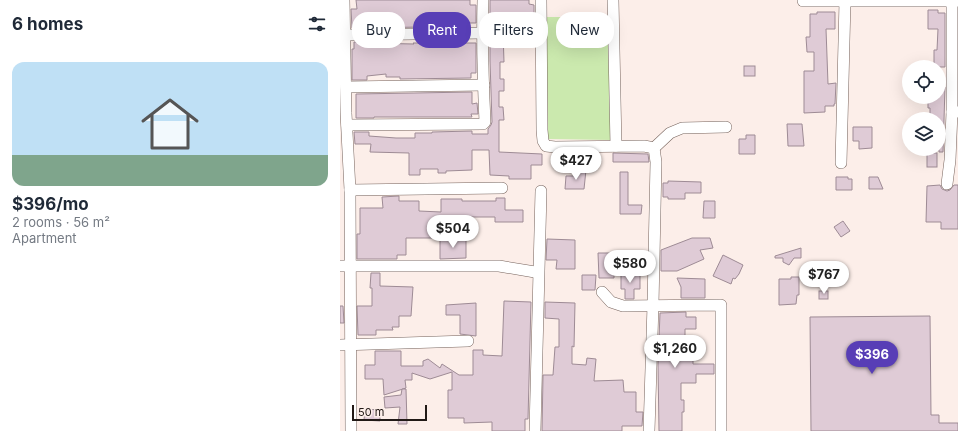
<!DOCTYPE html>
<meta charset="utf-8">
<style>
:root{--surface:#fff;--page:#f2f2f3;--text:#1f2937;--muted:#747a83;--accent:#583eb6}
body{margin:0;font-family:Inter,sans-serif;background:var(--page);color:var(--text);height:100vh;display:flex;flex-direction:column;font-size:15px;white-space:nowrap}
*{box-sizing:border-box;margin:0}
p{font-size:13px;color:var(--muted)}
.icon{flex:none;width:22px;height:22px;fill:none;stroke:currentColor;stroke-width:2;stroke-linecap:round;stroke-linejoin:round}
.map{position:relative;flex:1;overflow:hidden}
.side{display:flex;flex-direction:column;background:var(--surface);width:340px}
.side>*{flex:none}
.top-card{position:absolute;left:12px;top:12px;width:380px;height:36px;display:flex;gap:8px}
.tools{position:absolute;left:562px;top:60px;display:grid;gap:8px}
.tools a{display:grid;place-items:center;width:44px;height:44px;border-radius:50%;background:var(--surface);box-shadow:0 4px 16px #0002;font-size:20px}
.scale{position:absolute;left:12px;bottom:10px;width:75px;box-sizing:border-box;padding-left:4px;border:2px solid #211916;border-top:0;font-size:11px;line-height:14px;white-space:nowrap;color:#211916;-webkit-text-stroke:3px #fceee9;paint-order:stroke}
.price{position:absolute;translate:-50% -34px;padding:0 9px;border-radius:14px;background:#fff;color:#222;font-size:13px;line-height:26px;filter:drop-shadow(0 1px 2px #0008)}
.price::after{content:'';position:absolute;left:50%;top:24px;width:12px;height:9px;margin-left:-6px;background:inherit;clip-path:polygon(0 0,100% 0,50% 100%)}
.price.current{background:var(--accent);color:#fff}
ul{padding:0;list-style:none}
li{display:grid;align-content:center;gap:8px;height:212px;padding:0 12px}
li span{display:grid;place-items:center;height:124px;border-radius:12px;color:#555}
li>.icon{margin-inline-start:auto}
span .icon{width:72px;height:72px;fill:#fffc;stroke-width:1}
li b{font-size:17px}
h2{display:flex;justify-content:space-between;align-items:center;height:48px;padding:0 12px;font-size:17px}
.tag{padding:0 14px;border-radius:16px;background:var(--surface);box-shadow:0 4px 16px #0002;font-size:14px;line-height:36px}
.tag.current{background:var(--accent);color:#fff}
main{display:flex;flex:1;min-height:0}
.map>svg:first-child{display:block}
</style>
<main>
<section class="side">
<h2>6 homes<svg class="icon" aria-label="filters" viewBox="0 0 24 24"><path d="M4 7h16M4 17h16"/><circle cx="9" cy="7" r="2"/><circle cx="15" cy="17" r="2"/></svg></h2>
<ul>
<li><span style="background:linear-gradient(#bfe0f5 75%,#7fa58c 0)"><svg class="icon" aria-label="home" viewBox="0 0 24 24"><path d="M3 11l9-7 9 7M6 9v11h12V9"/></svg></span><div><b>$396/mo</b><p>2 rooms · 56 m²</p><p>Apartment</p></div></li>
</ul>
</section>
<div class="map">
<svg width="618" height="431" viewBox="0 0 618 431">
<rect width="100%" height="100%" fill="#fceee9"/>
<polygon fill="#cbe9ae" points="207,17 269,17 271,140 207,139"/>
<g fill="#dfcbd6" stroke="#9e8b95">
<polygon points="16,0 130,0 130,5 136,5 136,23 115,23 115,24 101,24 101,26 85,27 12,28 11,9 17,9"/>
<polygon points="150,0 189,0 189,4 194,5 194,31 163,32 164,62 160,62 160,79 164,79 164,91 159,91 159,107 163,107 164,120 159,120 159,152 202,154 202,165 191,165 191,179 169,179 169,176 150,175 149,150 132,150 132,170 106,171 106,173 98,173 98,169 80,169 80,175 69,175 69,153 30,152 31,144 15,144 14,132 29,132 29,136 56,138 75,138 75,133 92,133 92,132 132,131 132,134 148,134 148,129 151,125 152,122 150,61"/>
<polygon points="588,10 598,10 598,13 605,13 605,67 594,67 594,50 597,50 598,29 588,29"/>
<polygon points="477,12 495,12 495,29 486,29 488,84 496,83 495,104 494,104 494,106 485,106 485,112 464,113 464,71 474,71 474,52 467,52 466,37 470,37 470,14 477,14"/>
<polygon points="78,41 102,43 136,43 136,73 131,73 131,78 60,79 60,77 46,77 46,74 27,76 27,80 12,80 12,49 14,49 14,42 24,42 24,43 74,44 73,43 79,43"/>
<rect x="404" y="66" width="11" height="10"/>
<polygon points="599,87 605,87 603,152 599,152 599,119 590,119 590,108 588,108 588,97 599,97"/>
<polygon points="132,92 132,104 137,103 138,114 131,114 132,117 34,117 34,118 16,118 16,94"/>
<polygon points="447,124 462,124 464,146 448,146"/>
<polygon points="513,127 532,127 532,148 519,149 519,141 513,141"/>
<polygon points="406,135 415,135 415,154 399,154 399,139 406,139"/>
<polygon points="273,153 308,154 309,162 273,162"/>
<rect x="587" y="153" width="10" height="14"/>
<polygon points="237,170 246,170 244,189 225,189 226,176 237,176"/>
<polygon points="280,172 288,172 288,205 302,205 301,214 280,214"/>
<polygon points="496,177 508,177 508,179 512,179 512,190 496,190"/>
<polygon points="529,177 538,177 543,189 529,189"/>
<polygon points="328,181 361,182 361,193 345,193 345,199 328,199 328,197 323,197 323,183 328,183"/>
<polygon points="600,185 602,189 607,191 610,190 614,185 618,185 618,229 601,229 601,222 586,222 587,186"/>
<polygon points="59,196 59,201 79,201 79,211 101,212 101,199 122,199 122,201 156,201 156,198 165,198 165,210 183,210 183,222 155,222 155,217 129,217 129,224 102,224 102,238 66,238 66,255 57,255 57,259 17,259 17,234 20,234 20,208 43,208 42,197"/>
<polygon points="364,201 375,201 375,218 363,218"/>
<polygon points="503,221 510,231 501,237 494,227"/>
<polygon points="352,238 370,238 373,248 360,250 364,259 337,271 321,271 321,250"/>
<polygon points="100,239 126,239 126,258 100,259"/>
<polygon points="207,239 235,240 235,269 216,269 217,260 206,260"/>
<polygon points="461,248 461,258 454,258 449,265 443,262 443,258 435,258 435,256"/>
<polygon points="258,253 274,253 274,278 259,278"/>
<polygon points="383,255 403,265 399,274 395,279 393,278 391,284 373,276"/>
<polygon points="31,273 40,273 40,286 73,287 71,316 59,316 59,327 52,327 53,330 36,330 36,335 18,335 17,306 32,306 32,288 30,288"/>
<polygon points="281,274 300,274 300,289 294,289 294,299 285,299 285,289 281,289"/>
<polygon points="242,275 256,275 255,290 242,290"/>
<polygon points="451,277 459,277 459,295 457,295 456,304 439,305 439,279 451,279"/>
<polygon points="337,278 365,279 365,298 341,298 341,287"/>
<rect x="479" y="291" width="9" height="8"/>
<polygon points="164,301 191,302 188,419 185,419 185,431 152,431 152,422 124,423 124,418 108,418 108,390 112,390 112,372 90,379 72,373 72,380 65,380 66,388 44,395 43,379 25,379 25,365 35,365 35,351 61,351 61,366 83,366 83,361 88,359 100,368 102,364 119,375 133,375 133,350 143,350 143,355 162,356"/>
<polygon points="205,302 235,303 234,347 232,346 232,364 246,365 247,358 256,359 254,381 283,380 284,392 296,392 296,412 303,412 302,426 282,426 282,431 202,431 203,375 213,375 215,347 219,347 219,319 205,318"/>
<polygon points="136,303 136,336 120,334 120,315 106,315 106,305"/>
<polygon points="0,306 3,306 4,323 0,323"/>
<polygon points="346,312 346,317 356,317 356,329 345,329 345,356 353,357 353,364 374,364 374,374 356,374 356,383 341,383 341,400 344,400 344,412 342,412 342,431 319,431 318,365 320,313"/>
<polygon points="590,316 591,415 599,415 599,423 618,423 618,431 471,431 470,317"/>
<polygon points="62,389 66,389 67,424 58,424 60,407 45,408 44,397 61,395"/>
<polygon points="25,409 40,410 40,421 24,420"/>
</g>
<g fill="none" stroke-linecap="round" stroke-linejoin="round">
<defs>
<g id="street">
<polyline points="4,0 6,113 10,190 11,431"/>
<polyline points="201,0 202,130 203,141 206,146 215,147 304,146 314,148 316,162 313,305 309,431"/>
<polyline points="273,0 276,146"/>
<polyline points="463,1 618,1"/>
<polyline points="612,1 612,112 618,112"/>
<polyline points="5,35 142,33"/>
<polyline points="6,87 144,85"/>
<path d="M7 125 143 124 145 122C143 81 142 41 143 0"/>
<polyline points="314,148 330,133 342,128 386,127"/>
<polyline points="501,163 505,1"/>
<polyline points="607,184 610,160 612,112"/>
<polyline points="10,190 162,188"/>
<polyline points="0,266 159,266 195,272"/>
<polyline points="262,292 271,302 283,306 381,305 381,431"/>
<polyline points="0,345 128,341"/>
<polyline points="195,431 201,191"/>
</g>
</defs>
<use href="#street" stroke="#76635c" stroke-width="12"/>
<use href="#street" stroke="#fff" stroke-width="11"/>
</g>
</svg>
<div class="tools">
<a><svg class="icon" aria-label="locate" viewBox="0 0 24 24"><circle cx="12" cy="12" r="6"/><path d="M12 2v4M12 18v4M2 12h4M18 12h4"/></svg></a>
<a><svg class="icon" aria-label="layers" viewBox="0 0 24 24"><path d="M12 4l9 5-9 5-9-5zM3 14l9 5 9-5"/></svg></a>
</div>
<div class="scale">50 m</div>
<b class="price" style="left:236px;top:181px">$427</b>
<b class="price" style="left:113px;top:249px">$504</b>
<b class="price" style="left:290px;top:284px">$580</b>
<b class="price" style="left:484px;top:295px">$767</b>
<b class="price" style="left:335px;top:369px">$1,260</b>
<b class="price current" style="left:532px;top:375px">$396</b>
<div class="top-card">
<a class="tag">Buy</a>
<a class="tag current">Rent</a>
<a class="tag">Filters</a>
<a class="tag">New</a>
</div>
</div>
</main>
